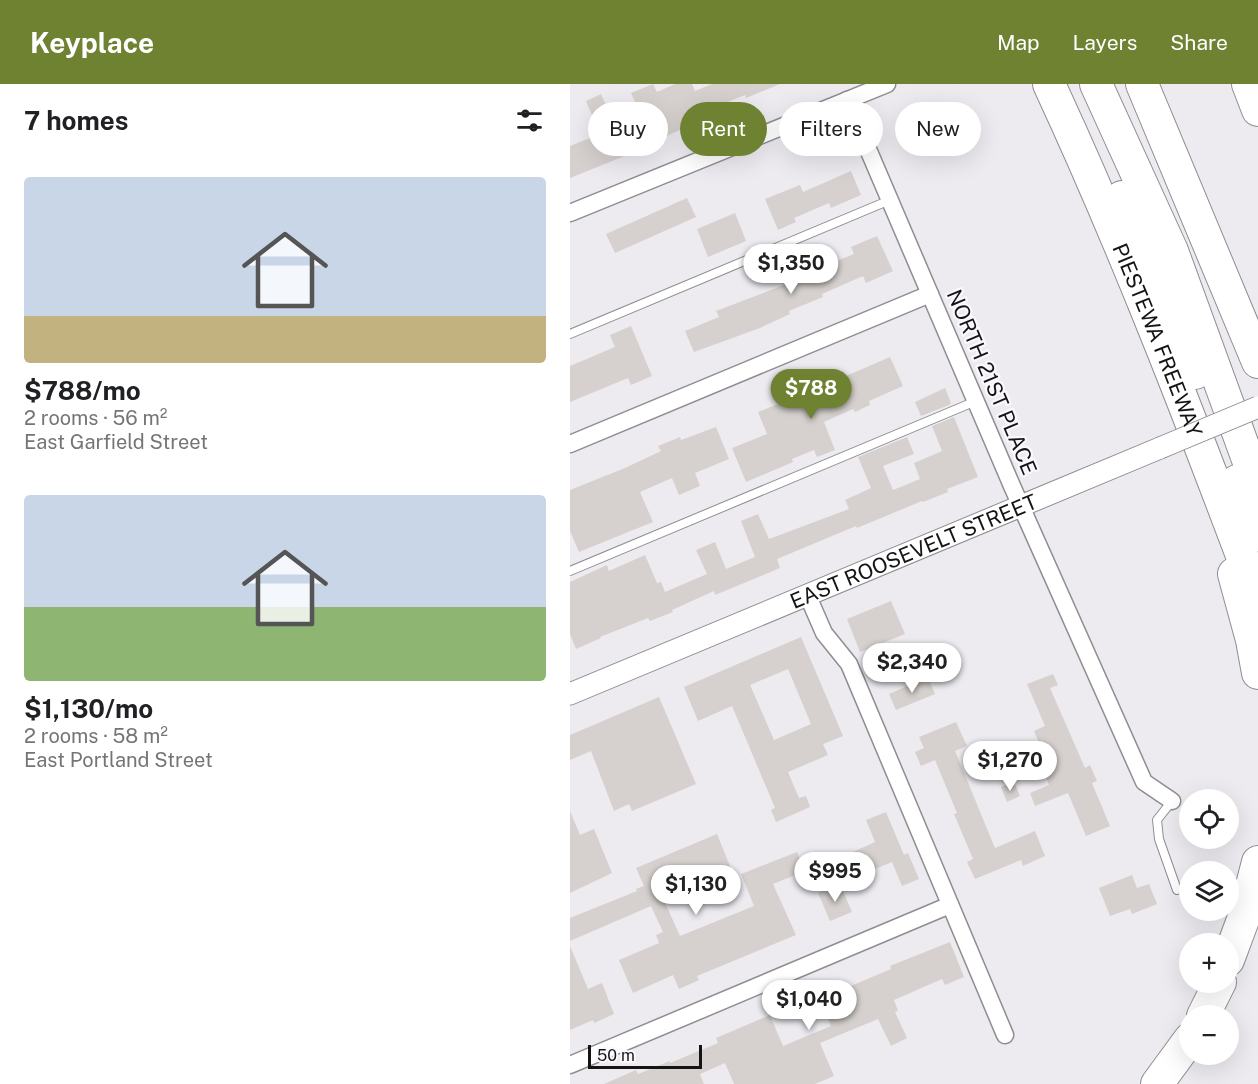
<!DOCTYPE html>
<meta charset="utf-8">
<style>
:root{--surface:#fff;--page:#f2f2f2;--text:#202124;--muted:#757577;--accent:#6e8232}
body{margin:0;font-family:"Public Sans",sans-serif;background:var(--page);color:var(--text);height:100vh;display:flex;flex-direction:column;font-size:22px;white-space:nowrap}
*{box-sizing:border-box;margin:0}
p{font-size:20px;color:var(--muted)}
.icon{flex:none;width:33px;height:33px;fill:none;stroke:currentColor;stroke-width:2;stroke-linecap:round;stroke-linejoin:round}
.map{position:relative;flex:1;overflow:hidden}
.panel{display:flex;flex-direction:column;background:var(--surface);width:570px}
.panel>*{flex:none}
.guide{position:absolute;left:18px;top:18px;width:570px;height:54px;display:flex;gap:12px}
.buttons{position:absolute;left:609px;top:705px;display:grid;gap:12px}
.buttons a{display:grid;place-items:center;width:60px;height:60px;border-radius:50%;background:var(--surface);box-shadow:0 6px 24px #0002;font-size:30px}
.scale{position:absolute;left:18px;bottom:15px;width:114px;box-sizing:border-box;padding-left:6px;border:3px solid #141415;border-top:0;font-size:16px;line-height:21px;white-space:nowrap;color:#141415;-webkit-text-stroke:4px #faf8fd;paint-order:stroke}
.price{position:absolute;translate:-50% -51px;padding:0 14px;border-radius:21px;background:#fff;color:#222;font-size:20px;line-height:39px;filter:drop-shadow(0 2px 3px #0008)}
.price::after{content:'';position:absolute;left:50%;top:36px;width:18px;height:14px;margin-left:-9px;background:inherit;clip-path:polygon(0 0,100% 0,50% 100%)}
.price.on{background:var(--accent);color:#fff}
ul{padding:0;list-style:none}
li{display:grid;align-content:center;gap:12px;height:318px;padding:0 24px}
li span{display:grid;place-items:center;height:186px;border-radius:6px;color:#555}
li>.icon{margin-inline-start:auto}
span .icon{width:108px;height:108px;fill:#fffc;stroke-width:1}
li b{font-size:26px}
h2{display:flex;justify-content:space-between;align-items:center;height:72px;padding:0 24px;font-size:26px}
.chip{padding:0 21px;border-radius:27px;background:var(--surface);box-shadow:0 6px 24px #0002;font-size:21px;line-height:54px}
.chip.on{background:var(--accent);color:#fff}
header{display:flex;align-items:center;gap:36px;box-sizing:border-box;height:84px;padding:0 30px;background:var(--accent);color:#fff}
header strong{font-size:28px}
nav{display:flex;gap:33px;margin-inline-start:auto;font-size:21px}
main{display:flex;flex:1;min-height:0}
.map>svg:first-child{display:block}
</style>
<header>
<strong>Keyplace</strong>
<nav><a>Map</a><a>Layers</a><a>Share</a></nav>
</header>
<main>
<section class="panel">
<h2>7 homes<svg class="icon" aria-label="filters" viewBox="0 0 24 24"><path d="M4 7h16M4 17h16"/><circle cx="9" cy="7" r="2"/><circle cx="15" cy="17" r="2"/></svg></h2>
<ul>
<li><span style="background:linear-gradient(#c9d6e8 75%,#c2b280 0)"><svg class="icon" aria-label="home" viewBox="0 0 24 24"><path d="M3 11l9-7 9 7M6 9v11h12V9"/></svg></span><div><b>$788/mo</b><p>2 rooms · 56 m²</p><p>East Garfield Street</p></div></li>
<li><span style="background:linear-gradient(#c9d6e8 60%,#8fb573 0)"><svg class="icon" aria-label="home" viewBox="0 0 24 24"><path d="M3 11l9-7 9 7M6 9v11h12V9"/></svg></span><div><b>$1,130/mo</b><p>2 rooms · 58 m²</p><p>East Portland Street</p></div></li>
</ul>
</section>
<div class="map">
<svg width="688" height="1000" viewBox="0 0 688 1000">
<rect width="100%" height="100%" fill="#edebf0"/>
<g fill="#d6d1ce" fill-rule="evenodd">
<polygon points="83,0 87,8 105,0 122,0 125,7 142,0 210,0 176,14 175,11 134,28 137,34 72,63 72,65 0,94 0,62 30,50 16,17 31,10 42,35 68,24 61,9"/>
<polygon points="281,87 291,111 261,124 259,119 224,134 226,138 208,146 195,115 230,101 233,108"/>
<polygon points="117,114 126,133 45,169 36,150"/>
<polygon points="165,129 176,157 138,173 127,145"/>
<polygon points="307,152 323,187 296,199 293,192 252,210 253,213 219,227 220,230 190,244 124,268 115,247 149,233 146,227 214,201 209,189 238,177 242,187 284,170 281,163"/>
<polygon points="61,242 82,292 61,301 58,294 0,318 0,282 45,263 40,251"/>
<polygon points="320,273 333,302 299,317 300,321 285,328 283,325 254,338 265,366 247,373 244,366 222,375 223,378 176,398 162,364 197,350 188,328 252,302 254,307 278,296 276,292"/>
<polygon points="375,304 381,319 379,321 351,332 345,318"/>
<polygon points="384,333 408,393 377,405 378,408 353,418 352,417 287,444 286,442 207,475 210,484 145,511 144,507 102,526 103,528 80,537 78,534 30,553 31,554 6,565 0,550 0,498 37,481 39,487 75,471 87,499 91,498 95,508 137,490 126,466 145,458 156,485 185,473 171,437 188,430 199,455 279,425 275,416 301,404 288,373 337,353 344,370 313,382 323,406 350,395 344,379 372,367 362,342"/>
<polygon points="146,343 159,375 125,389 130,402 109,411 102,394 70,408 83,438 9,468 0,447 0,406 55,384 91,367 88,362 110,353 111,356"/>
<polygon points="321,517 335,550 290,568 277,535"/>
<path d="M231 553 273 652 253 660 258 671 218 688 229 714 236 712 240 723 206 738 201 726 205 724 162 622 128 637 114 603ZM218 585 241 640 204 656 180 601Z"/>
<polygon points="483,590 488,601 480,604 515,684 520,681 527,697 522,699 540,742 516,752 498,709 465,722 460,709 479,701 474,688 480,686 464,647 475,642 457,600"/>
<polygon points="358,593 365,610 326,626 319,610"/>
<polygon points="89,613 126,700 62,727 59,720 44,727 21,667 0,676 0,651"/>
<polygon points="386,638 397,662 385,667 425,764 465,747 475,772 453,782 451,776 405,795 397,778 403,775 384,730 387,729 365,676 351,682 345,668 354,664 349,653"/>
<polygon points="444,698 450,712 437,718 431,703"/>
<polygon points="0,727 10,751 24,745 42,789 0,809"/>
<polygon points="316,728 334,771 338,769 349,795 332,802 322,778 283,794 274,772 305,758 296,736"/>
<polygon points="147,750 160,782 92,812 110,852 184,822 171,790 227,768 235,787 203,800 226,851 127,892 129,896 109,905 103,891 63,909 49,876 89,859 86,851 93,848 81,822 0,857 0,834 67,807 66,805 74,802 66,784"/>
<polygon points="562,791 567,804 579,800 587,820 562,830 560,825 540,832 529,804"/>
<polygon points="270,800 282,828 260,837 248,809"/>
<polygon points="380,858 394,893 375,901 372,895 324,916 328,927 325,928 337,954 321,962 308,935 250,959 264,992 245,1000 164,1000 155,979 130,990 134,1000 34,1000 66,986 68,990 100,977 100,979 148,959 146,954 200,931 213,962 261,942 250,915 321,885 320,882"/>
<polygon points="0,862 18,905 32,899 44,930 24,939 23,936 0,946"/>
</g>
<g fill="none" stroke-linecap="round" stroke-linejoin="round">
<defs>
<g id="service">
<polyline points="0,250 320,116"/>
<polyline points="0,487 406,317"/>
<polyline points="602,717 587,736 589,755 607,806"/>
</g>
<g id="minor">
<polyline points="277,16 442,402 574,698 602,717"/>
<polyline points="0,129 317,0"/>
<polyline points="0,360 360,210"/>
<polyline points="237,510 254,549 279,580 435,951"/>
<polyline points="0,981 380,821"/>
</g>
<g id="tertiary">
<path id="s1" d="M0 610 590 364"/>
</g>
<g id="motorway">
<path id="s2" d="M479 0C557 168 623 341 688 514"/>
<polyline points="526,0 602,167 688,403"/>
<polyline points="572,0 688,278"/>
<polyline points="678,0 688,26"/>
<polyline points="552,113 579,171 625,289"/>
<polyline points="667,397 688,451"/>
<polyline points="664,490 682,556 688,589"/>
<polyline points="658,876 674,833 688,778"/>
<polyline points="633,932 650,898"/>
<polyline points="587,1000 620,955"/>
</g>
</defs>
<use href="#service" stroke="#8f8d92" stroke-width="10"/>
<use href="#minor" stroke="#8f8d92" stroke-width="19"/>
<use href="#tertiary" stroke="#8f8d92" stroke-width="23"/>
<use href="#motorway" stroke="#8f8d92" stroke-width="34"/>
<use href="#service" stroke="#fff" stroke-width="8"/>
<use href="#minor" stroke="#fff" stroke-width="16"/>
<use href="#tertiary" stroke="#fff" stroke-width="21"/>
<use href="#motorway" stroke="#fff" stroke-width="32"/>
<defs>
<polyline id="tertiary-bridge" points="590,364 688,323"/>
</defs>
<use href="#tertiary-bridge" stroke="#8f8d92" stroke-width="23" stroke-linecap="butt"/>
<use href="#tertiary-bridge" stroke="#fff" stroke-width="21"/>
</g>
<g text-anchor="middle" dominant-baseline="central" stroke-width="4.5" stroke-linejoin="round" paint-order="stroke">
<g font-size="21" fill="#141415" stroke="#faf8fd">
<text stroke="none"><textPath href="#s2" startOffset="278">PIESTEWA FREEWAY</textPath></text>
<text transform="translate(422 298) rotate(67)">NORTH 21ST PLACE</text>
<text stroke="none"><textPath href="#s1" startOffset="372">EAST ROOSEVELT STREET</textPath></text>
</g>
</g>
</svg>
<div class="buttons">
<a><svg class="icon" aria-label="locate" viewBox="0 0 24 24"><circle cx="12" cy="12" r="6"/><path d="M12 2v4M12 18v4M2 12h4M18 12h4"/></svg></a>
<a><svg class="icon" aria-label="layers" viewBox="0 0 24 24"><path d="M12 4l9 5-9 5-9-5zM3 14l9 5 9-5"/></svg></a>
<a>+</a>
<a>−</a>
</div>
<div class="scale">50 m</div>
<b class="price" style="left:221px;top:211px">$1,350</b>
<b class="price on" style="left:241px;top:336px">$788</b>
<b class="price" style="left:342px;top:610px">$2,340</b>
<b class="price" style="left:440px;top:708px">$1,270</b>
<b class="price" style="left:265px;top:819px">$995</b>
<b class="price" style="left:126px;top:832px">$1,130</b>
<b class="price" style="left:239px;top:947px">$1,040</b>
<div class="guide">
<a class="chip">Buy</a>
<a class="chip on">Rent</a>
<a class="chip">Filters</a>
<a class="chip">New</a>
</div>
</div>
</main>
